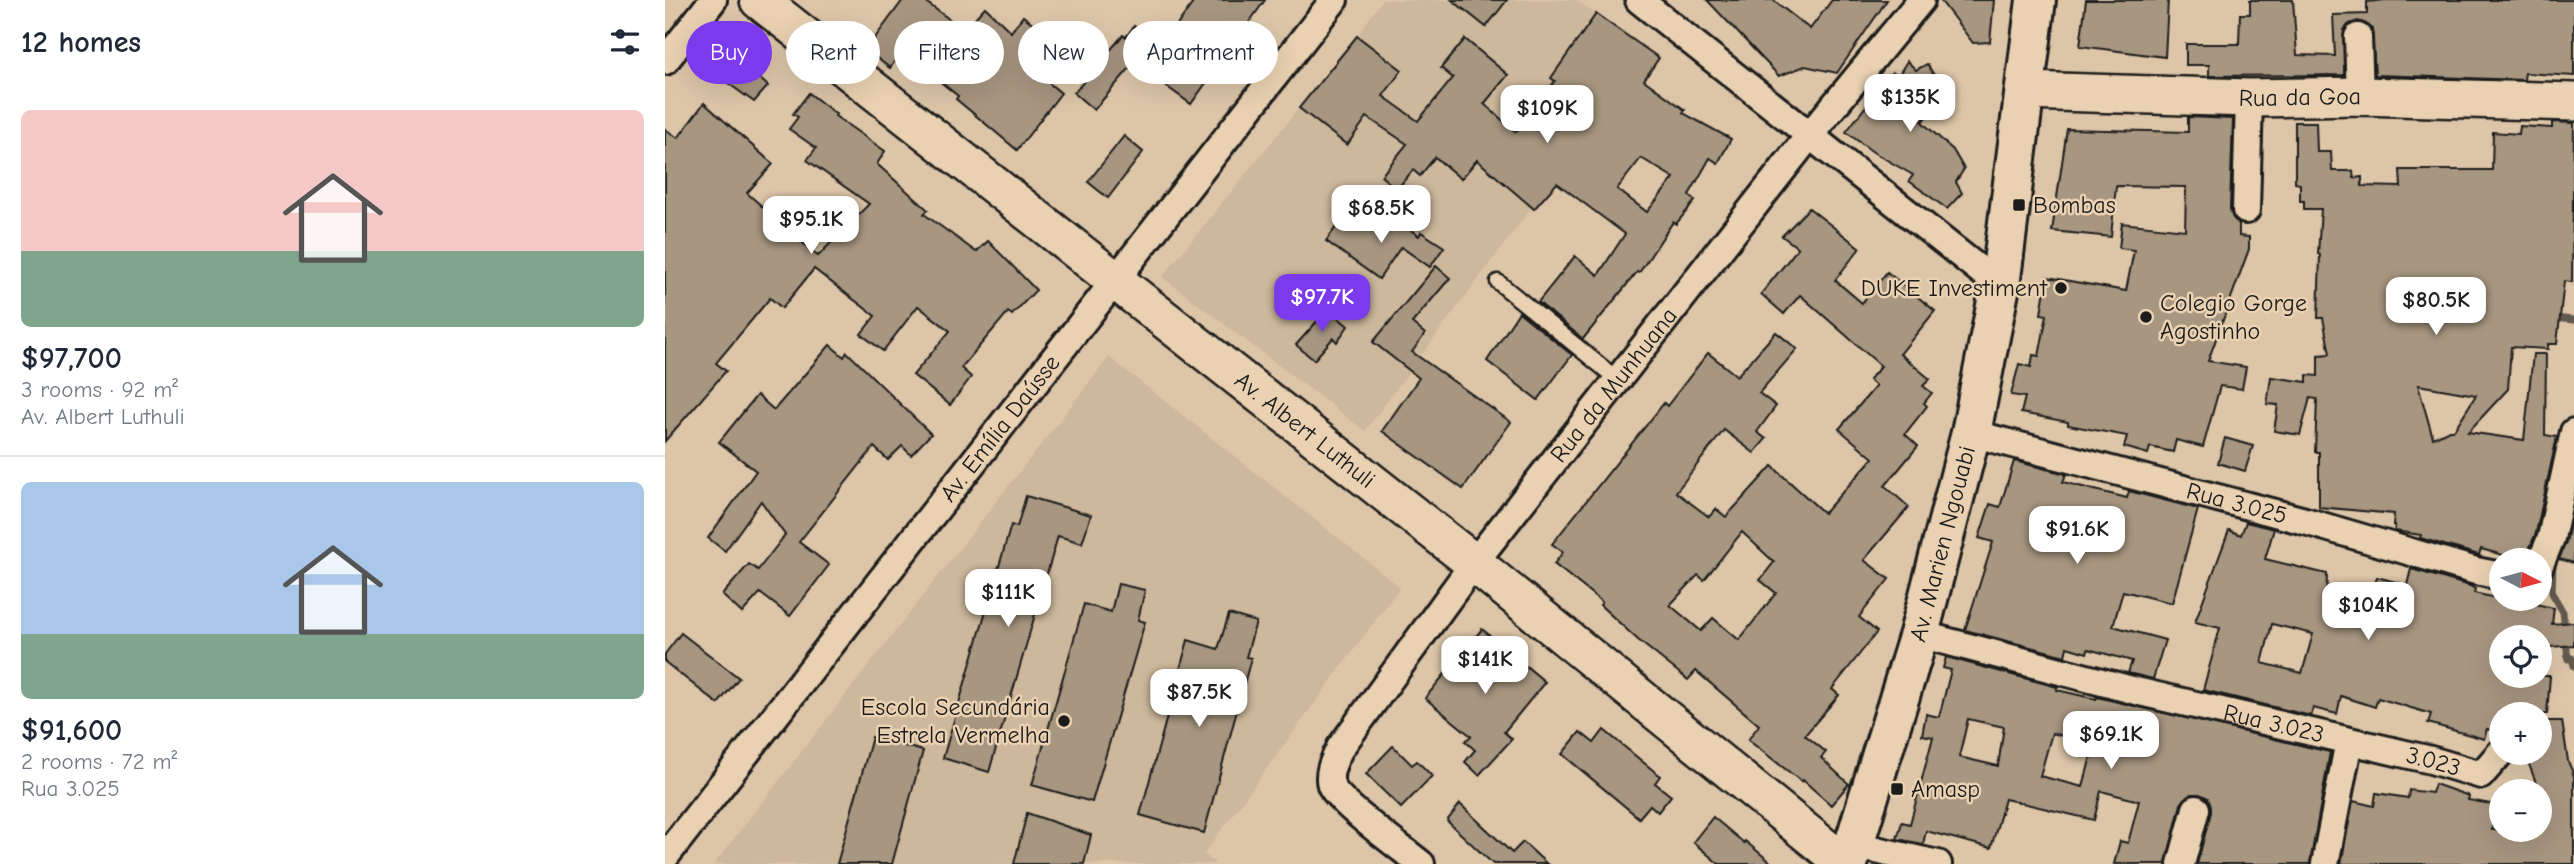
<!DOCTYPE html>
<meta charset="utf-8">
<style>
:root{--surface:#fff;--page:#f2f2f3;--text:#1f2937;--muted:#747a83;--line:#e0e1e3;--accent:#7c3aed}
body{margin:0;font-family:"Comic Neue",sans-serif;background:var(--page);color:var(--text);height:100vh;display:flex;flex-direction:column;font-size:26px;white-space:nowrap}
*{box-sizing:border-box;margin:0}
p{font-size:23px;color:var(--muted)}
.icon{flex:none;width:38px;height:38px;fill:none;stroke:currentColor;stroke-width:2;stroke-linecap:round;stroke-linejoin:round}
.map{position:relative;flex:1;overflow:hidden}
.drawer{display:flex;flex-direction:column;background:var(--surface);width:665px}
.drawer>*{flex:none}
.hud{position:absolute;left:21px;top:21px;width:665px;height:63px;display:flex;gap:14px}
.needle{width:46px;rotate:96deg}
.buttons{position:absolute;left:1824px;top:548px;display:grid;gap:14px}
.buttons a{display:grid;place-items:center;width:63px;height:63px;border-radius:50%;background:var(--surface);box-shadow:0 7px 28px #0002;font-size:35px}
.price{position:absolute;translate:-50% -60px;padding:0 16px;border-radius:14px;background:#fff;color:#222;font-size:23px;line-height:46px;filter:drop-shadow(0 2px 4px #0008)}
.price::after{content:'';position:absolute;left:50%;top:42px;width:21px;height:16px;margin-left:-10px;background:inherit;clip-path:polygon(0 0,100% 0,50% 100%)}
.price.active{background:var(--accent);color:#fff}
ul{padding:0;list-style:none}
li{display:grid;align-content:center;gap:14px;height:371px;padding:0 21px}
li+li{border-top:2px solid var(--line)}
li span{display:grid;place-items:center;height:217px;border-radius:10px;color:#555}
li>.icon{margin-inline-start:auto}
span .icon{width:126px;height:126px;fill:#fffc;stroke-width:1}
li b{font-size:30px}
h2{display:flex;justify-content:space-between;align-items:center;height:84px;padding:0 21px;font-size:30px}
.pill{padding:0 24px;border-radius:32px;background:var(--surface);box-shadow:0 7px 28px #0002;font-size:24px;line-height:63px}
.pill.active{background:var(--accent);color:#fff}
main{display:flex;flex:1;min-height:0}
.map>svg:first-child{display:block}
</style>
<main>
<section class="drawer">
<h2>12 homes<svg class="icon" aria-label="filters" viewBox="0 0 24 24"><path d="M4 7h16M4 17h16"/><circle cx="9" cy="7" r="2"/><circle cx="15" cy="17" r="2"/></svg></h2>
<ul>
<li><span style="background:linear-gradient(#f6c9c9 65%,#7fa58c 0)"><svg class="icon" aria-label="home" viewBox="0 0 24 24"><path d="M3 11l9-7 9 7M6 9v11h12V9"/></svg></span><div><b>$97,700</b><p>3 rooms · 92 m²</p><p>Av. Albert Luthuli</p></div></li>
<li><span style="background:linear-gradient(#a9c7e8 70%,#7fa58c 0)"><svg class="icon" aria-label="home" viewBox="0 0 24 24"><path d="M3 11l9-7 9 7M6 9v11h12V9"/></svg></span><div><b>$91,600</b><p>2 rooms · 72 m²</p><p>Rua 3.025</p></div></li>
</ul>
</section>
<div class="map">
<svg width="1909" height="864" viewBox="0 0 1909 864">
<rect width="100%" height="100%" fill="#ddc6a8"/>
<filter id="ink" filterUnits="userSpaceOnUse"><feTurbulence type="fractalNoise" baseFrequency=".0143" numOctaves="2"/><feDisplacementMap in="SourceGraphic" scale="14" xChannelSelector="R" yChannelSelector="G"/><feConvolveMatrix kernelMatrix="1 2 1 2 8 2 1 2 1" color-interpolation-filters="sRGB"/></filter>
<g filter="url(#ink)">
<g fill="#cdb89c">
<polygon points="717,0 787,0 821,27 842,0 911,0 931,14 886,78 938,112 700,431 497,277 634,108 682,144 737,71 692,36"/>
<polygon points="444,357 735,587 539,854 551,864 49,864"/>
</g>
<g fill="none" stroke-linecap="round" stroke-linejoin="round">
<g stroke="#625a4f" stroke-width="7">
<polyline points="1888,318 1909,320"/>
<polyline points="1888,562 1887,593 1898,612 1903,659 1907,658 1909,666"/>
</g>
</g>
<g fill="#a79680" stroke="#1c1c1c" stroke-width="2" fill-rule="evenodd">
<polygon points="238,0 258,0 299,30 320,7 346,32 358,16 386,37 364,67 396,93 352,150 291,99 293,96 237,51 225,68 201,50"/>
<polygon points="530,0 600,0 526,104 469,63 429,110 409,93 458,35 461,37 469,26 497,46"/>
<polygon points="787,0 842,0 821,27"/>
<polygon points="1042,0 1108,0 1145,29 1167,0 1222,0 1172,73 1140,66 1114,76"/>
<polygon points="1275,0 1329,0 1325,42 1308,43"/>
<polygon points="1421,0 1503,0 1500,57 1415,46"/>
<polygon points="1585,0 1628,0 1632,55 1670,56 1668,15 1702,14 1702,2 1720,0 1909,0 1909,76 1860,73 1859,80 1710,75 1707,29 1701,24 1693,21 1684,24 1679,30 1679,75 1544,76 1544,65 1521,65 1521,44 1574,44 1575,14 1585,14"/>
<path d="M931 14 994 58 979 80 1020 110 1018 113 1066 139 1053 163 1045 158 1024 195 1030 201 1011 224 1008 222 974 273 972 272 918 339 873 302 910 256 933 275 960 234 892 183 869 209 812 160 796 179 770 157 755 176 748 170 732 189 716 176 742 144 702 117 682 145 634 108 692 36 737 70 718 96 753 121 788 78 776 68 800 39 843 75 819 104 851 132 890 81 886 78ZM976 158 1009 178 982 212 952 189Z"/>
<polygon points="70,56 103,86 89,102 52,75"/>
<polygon points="1242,61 1251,70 1262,64 1272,80 1258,96 1271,104 1257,122 1288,150 1299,169 1291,182 1297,193 1282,209 1244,181 1248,175 1208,152 1181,132 1227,72 1233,76"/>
<polygon points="144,93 171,114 170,116 220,151 212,164 263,210 259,214 311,252 323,241 371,290 347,315 343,312 296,368 306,377 285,405 248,375 285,331 253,306 218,351 196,334 210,316 149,269 117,308 105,298 51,363 61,371 0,441 0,129 13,138 39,103 108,164 82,193 153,256 204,204 142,160 151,148 124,129 133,117 128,114"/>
<polygon points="1523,117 1568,119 1565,210 1568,218 1574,224 1574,236 1584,237 1584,249 1543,361 1581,367 1577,389 1555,386 1538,447 1511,440 1508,452 1485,447 1483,454 1459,447 1462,436 1403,425 1403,422 1356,413 1360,397 1346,395 1354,364 1366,367 1368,355 1374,356 1382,315 1376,314 1382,277 1461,291 1469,250 1454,248 1457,223 1520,230 1521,187 1451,186 1446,237 1387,231 1402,129 1523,132"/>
<path d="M1630 122H1651L1652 152H1666L1667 171H1688L1689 178 1697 177V186L1736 187 1735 170H1827L1828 132 1854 134 1855 126 1887 128V122L1909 123 1907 282 1899 281 1892 344H1883V349L1846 347 1843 389 1803 432 1859 440 1868 354H1881L1880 435 1892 437 1871 533 1863 552 1860 551 1856 560 1816 549 1814 555 1755 538 1756 535 1730 531V525H1728L1729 514 1654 507V452H1650L1652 399 1645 398 1635 435 1609 431 1613 405 1602 404 1606 377 1642 382V375L1653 376V355L1665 354 1658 318H1653L1655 255 1653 254 1656 209H1639V201H1635V184L1630 183ZM1753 385 1811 395 1789 430H1784L1768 438Z"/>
<polygon points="459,136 478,152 443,198 423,182"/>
<path d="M1144 208 1195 248 1170 280 1197 303 1222 272 1270 311 1235 354 1265 379 1258 386 1267 393 1259 403 1262 406 1240 434 1253 446 1220 486 1244 507 1199 560 1224 579 1194 617 1212 632 1167 689 1174 695 1140 735 1161 752 1156 758 1184 784 1166 805 1138 780 1137 782 1083 740 1094 725 1031 671 1023 680 973 640 935 605 937 602 889 564 898 552 887 544 999 403 1002 406 1043 353 1072 376 1111 332 1132 349 1094 393 1111 406 1092 432 1101 439 1089 453 1059 430 1011 492 1044 517 1051 509 1061 517 1107 466 1159 513 1208 458 1174 429 1211 386 1204 380 1216 366 1135 295 1119 314 1096 294 1133 248 1117 236ZM1077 532 1109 562 1095 580 1111 593 1074 640 1048 618 1036 631 1005 605 1033 575 1039 580Z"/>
<polygon points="682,212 717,238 730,219 754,236 756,232 779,247 765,267 736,247 714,279 661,241"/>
<polygon points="771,266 785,278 747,323 760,334 747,352 846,422 798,489 717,431 754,378 708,342"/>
<polygon points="663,309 683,326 672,342 668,338 649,360 631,345"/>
<polygon points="854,312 907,355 873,400 822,361"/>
<polygon points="165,345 179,357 182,352 266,434 246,455 237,446 223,460 209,447 134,542 164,565 125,616 95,593 77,613 57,595 84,564 93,570 120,535 96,501 60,551 43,538 91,471 54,442 92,395 109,410"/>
<polygon points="1560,438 1588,446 1580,471 1553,463"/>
<polygon points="1349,461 1401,474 1398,482 1462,498 1464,491 1533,509 1507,603 1458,591 1448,626 1500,640 1488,679 1463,673 1467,661 1423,649 1422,653 1402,647 1400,656 1300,630 1328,542 1314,538 1325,504 1335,507"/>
<polygon points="361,496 426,515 417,543 393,536 324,772 278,758 346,525 352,527"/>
<polygon points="1909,506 1909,563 1894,559 1901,542"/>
<path d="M1581 522 1609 529 1600 559 1662 574 1661 601 1702 612 1712 577 1742 585 1746 569 1805 586 1810 589 1809 593 1857 604V601L1889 608 1887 624 1909 622V645L1874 648V637H1836V676H1885L1882 714H1836V733L1822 729 1819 739 1763 723 1766 714 1713 698 1710 707 1676 696 1672 714 1648 708 1646 716 1538 690 1555 628 1530 622 1564 530 1576 535ZM1607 624 1648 634 1637 673 1597 663Z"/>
<polygon points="453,584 480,590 473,620 480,622 427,802 367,785 419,604 446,612"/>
<polygon points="564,614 591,622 581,657 586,658 539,833 475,815 523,640 553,649"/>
<polygon points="817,629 880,682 839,732 847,739 814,775 800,762 810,750 800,741 806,736 760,698"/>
<polygon points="16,633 74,678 53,704 0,662 0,654"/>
<path d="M1281 657 1392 687V690L1431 699 1432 697 1665 752 1645 864H1532L1546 812 1543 798 1534 794H1526L1516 804 1501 864H1449L1455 841 1463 843 1474 801 1436 791 1429 820 1340 799 1326 848 1261 831 1258 844 1232 839 1237 822 1245 824 1268 737 1257 735 1261 714 1274 717 1286 670 1278 668ZM1303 719 1339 727 1333 766 1294 757ZM1387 733 1429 744 1418 787 1375 776Z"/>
<polygon points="1874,721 1897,721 1903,761 1909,776 1909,864 1676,864 1688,801 1709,806 1711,793 1743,798 1744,790 1767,793 1770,784 1804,796 1803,800 1832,805 1827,830 1874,830 1874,790 1859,752 1874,752"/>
<polygon points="939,730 995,776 990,783 1006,796 993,812 985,805 974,818 897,754 915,732 929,743"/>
<polygon points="207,737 258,751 227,864 172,864"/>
<polygon points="728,746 747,765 752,761 767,776 736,808 701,774"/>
<polygon points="795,804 847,853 858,842 882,864 828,864 782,821"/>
<polygon points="362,813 426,835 419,864 349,864"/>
<polygon points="1048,817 1079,843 1080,841 1108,864 1054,864 1028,842"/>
</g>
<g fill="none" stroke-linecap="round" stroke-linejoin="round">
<defs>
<polyline id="lane" points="833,282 953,380"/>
<g id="street">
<polyline points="974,0 1335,286"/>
<polyline points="1693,37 1695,96"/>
<polyline points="0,61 48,0"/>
<polyline points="1581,210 1584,98"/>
<path id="s1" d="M1306 433 1640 521 1811 571 1836 576"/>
<polyline points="1874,567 1886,538 1909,432"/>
<path id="s2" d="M1254 634 1475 692 1766 760 1816 775 1836 752"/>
<polyline points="1189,845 1273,864"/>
<path id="s3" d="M0 857 669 0"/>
<path id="s4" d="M756 864C739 850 672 802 666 785 662 772 670 759 675 748L809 563 1144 136 1256 0"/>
<polyline points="1516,864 1531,809"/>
<polyline points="1660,864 1684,741"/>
</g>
<g id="secondary">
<path id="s5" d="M94 0 809 563 1180 864"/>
<path id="s6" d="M1360 91 1584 98 1695 96 1909 102"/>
</g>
<g id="primary">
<path id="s7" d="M1183 864 1254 634 1306 433 1335 286 1371 0"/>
</g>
</defs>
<use href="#lane" stroke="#1c1c1c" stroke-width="19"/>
<use href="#street" stroke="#1c1c1c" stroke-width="32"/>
<use href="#secondary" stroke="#1c1c1c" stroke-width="42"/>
<use href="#primary" stroke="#1c1c1c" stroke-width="44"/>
<use href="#lane" stroke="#e9d1b1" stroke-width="14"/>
<use href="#street" stroke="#e9d1b1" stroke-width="26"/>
<use href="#secondary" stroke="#e9d1b1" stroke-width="37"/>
<use href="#primary" stroke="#e9d1b1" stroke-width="38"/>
</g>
</g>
<g fill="#1c1c1c" stroke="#e9d1b1" stroke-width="2.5">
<rect x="1347" y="198" width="14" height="14" rx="3.5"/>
<circle cx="1396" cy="288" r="7"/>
<circle cx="1481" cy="317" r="7"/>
<circle cx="399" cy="721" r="7"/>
<rect x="1225" y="782" width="14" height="14" rx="3.5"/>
</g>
<g text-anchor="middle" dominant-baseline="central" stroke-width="5" stroke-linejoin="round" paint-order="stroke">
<g font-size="24" fill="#1c1c1c" stroke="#e9d1b1">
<text stroke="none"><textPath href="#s6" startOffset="275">Rua da Goa</textPath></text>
<text stroke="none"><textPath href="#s4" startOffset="614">Rua da Munhuana</textPath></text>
<text stroke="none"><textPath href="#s3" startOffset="544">Av. Emília Daússe</textPath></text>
<text stroke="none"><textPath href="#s5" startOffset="695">Av. Albert Luthuli</textPath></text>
<text stroke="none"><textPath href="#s1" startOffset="275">Rua 3.025</textPath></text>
<text stroke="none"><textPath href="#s7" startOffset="334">Av. Marien Ngouabi</textPath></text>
<text stroke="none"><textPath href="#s2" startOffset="366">Rua 3.023</textPath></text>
<text stroke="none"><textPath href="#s2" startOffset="530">3.023</textPath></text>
</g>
<g font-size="24" fill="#1c1c1c" stroke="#e9d1b1" text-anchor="start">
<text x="1368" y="205">Bombas</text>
<text x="1382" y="288" text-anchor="end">DUKE Investiment</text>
<text x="1495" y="303">Colegio Gorge<tspan x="1495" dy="28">Agostinho</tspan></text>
<text x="385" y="707" text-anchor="end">Escola Secundária<tspan x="385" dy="28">Estrela Vermelha</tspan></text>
<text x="1246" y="789">Amasp</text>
</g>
</g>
</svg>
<div class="buttons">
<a><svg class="needle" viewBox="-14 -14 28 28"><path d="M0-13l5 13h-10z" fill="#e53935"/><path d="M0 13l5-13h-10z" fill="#747a83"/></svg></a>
<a><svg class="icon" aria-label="locate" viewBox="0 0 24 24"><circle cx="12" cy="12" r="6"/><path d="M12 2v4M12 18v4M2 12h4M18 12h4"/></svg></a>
<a>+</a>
<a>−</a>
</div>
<b class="price" style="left:1245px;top:134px">$135K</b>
<b class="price" style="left:882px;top:145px">$109K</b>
<b class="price" style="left:716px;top:245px">$68.5K</b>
<b class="price" style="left:146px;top:256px">$95.1K</b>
<b class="price active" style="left:657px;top:334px">$97.7K</b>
<b class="price" style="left:1771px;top:337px">$80.5K</b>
<b class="price" style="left:1412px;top:566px">$91.6K</b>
<b class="price" style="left:343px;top:629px">$111K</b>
<b class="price" style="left:1703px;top:642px">$104K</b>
<b class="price" style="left:820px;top:696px">$141K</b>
<b class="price" style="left:534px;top:729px">$87.5K</b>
<b class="price" style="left:1446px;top:771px">$69.1K</b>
<div class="hud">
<a class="pill active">Buy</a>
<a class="pill">Rent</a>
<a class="pill">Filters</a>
<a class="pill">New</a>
<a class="pill">Apartment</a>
</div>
</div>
</main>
